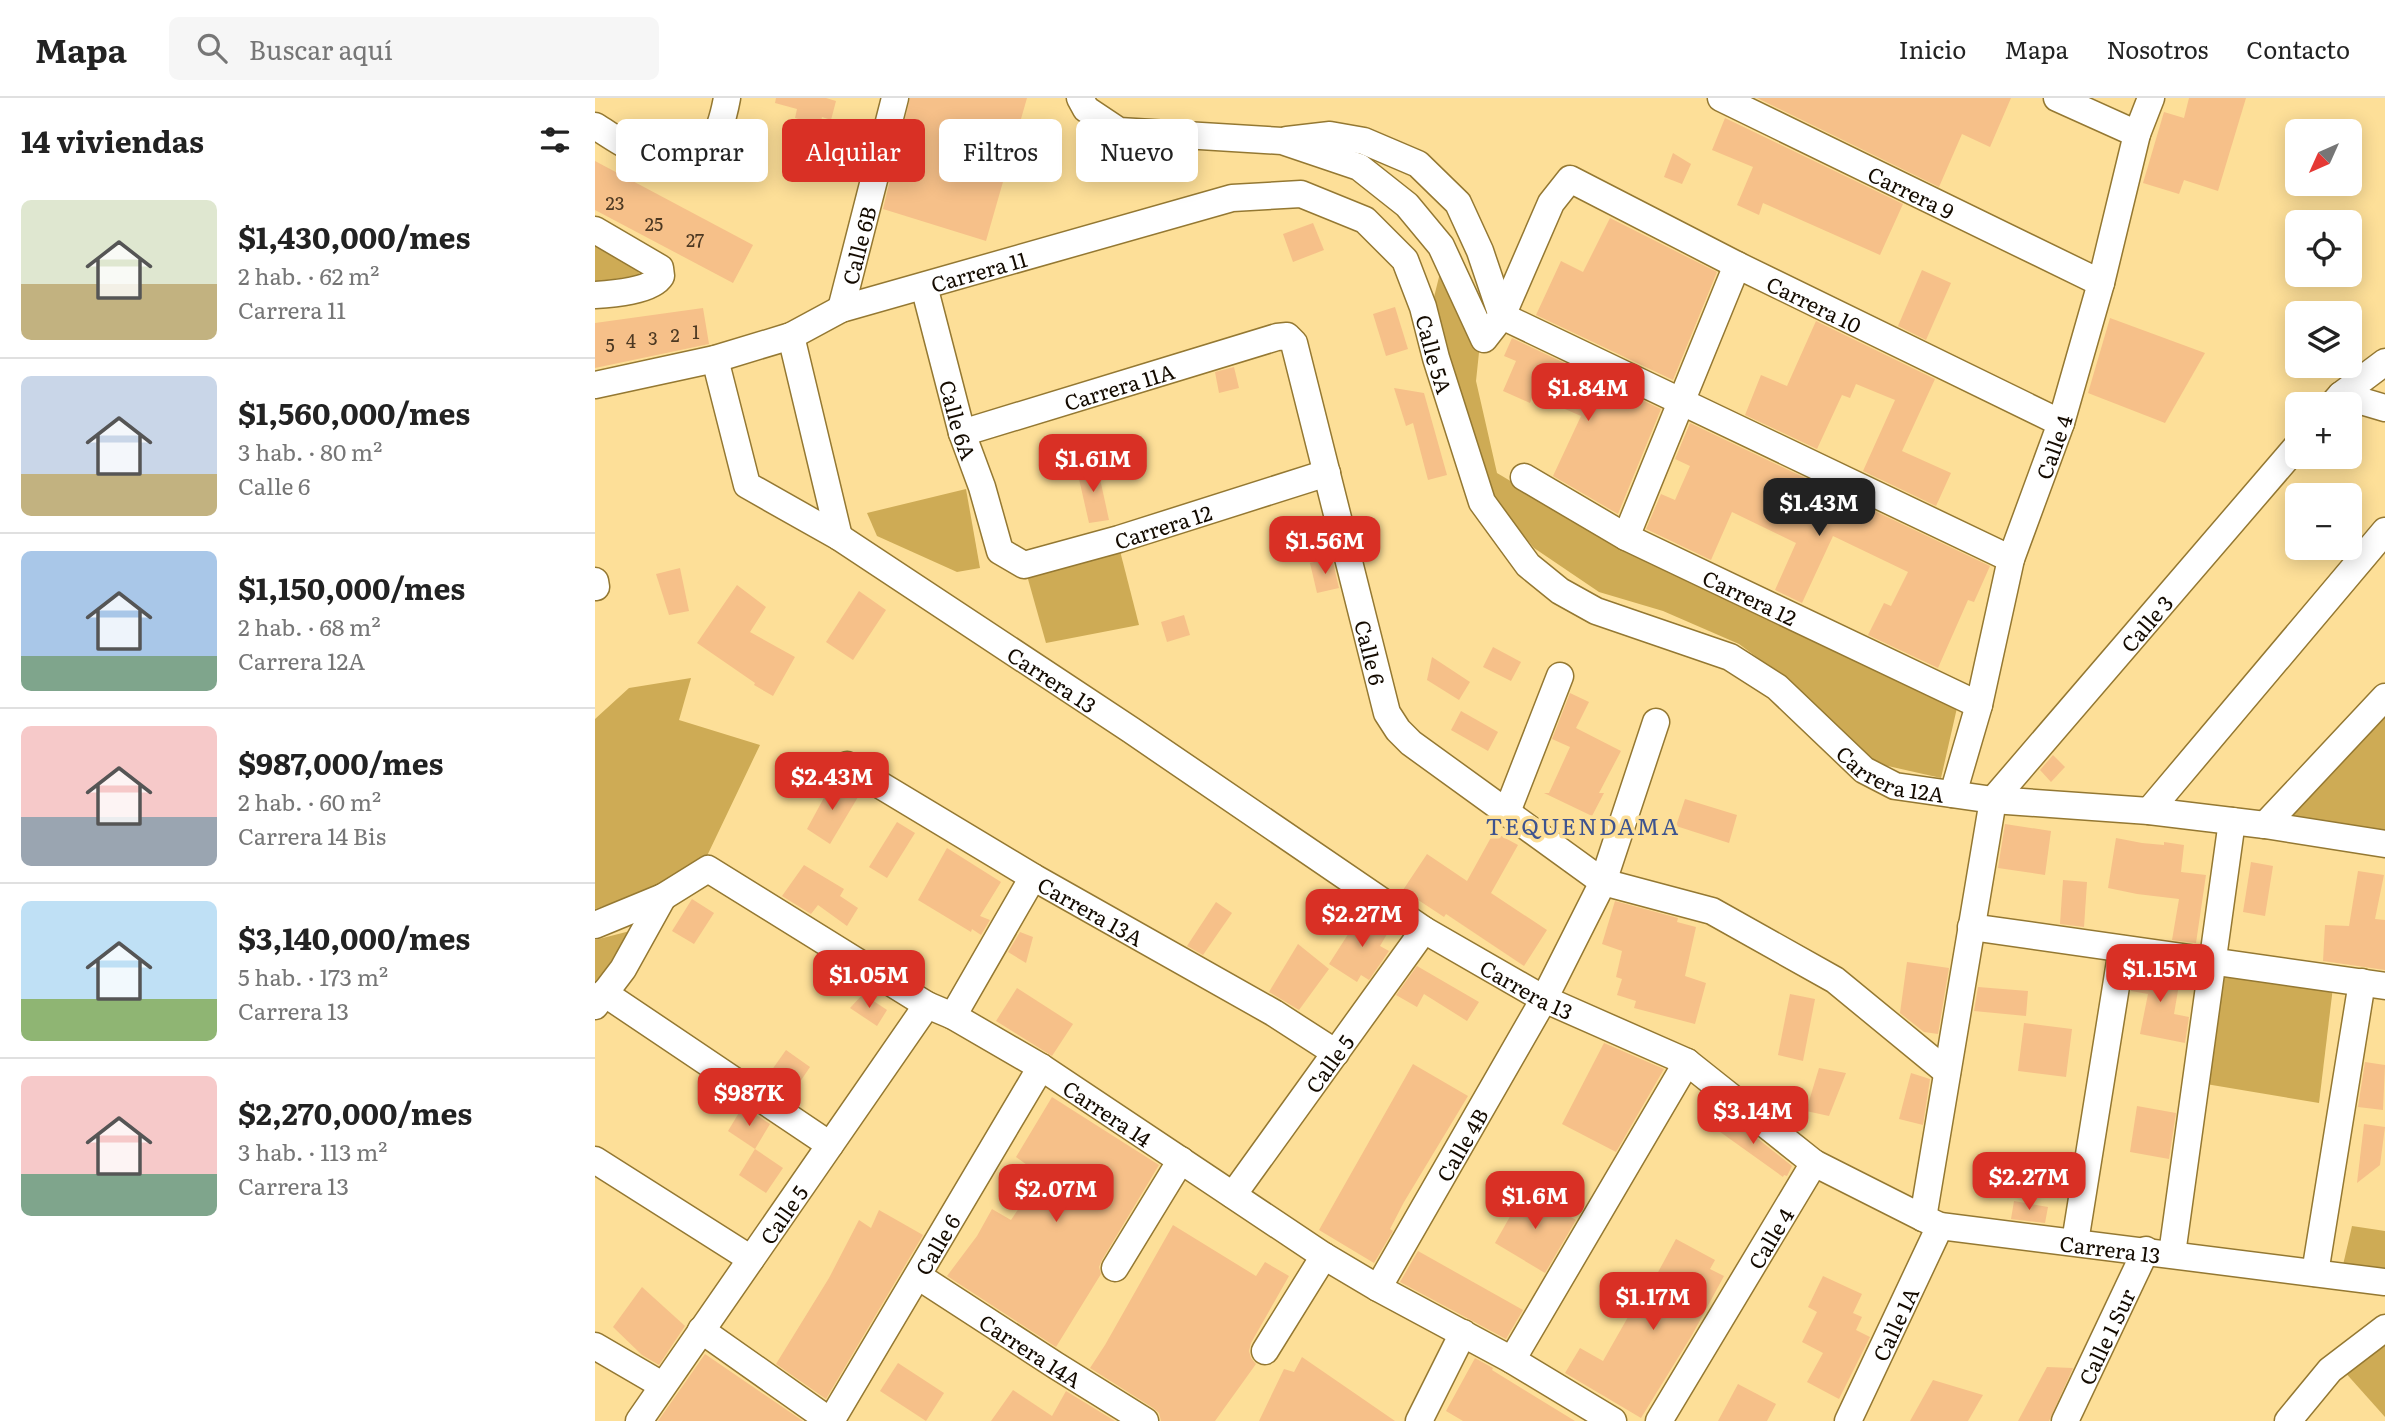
<!DOCTYPE html>
<html lang="es">
<meta charset="utf-8">
<style>
:root{--surface:#fff;--page:#f6f6f6;--text:#222;--muted:#767676;--line:#e0e0e0;--accent:#d93025}
body{margin:0;font-family:Literata,serif;background:var(--page);color:var(--text);height:100vh;display:flex;flex-direction:column;font-size:26px;white-space:nowrap}
*{box-sizing:border-box;margin:0}
p{font-size:23px;color:var(--muted)}
.icon{flex:none;width:38px;height:38px;fill:none;stroke:currentColor;stroke-width:2;stroke-linecap:round;stroke-linejoin:round}
.map{position:relative;flex:1;overflow:hidden}
.drawer{display:flex;flex-direction:column;background:var(--surface);width:595px}
.drawer>*{flex:none}
.guide{position:absolute;left:21px;top:21px;width:665px;height:63px;display:flex;gap:14px}
.needle{width:46px;rotate:225deg}
.fabs{position:absolute;left:1690px;top:21px;display:grid;gap:14px}
.fabs a{display:grid;place-items:center;width:77px;height:77px;border-radius:10px;background:var(--surface);box-shadow:0 4px 18px #0003;font-size:35px}
.price{position:absolute;translate:-50% -60px;padding:0 16px;border-radius:14px;background:var(--accent);color:#fff;font-size:23px;line-height:46px;filter:drop-shadow(0 2px 4px #0008)}
.price::after{content:'';position:absolute;left:50%;top:42px;width:21px;height:16px;margin-left:-10px;background:inherit;clip-path:polygon(0 0,100% 0,50% 100%)}
.price.selected{background:#222;color:#fff}
ul{padding:0;list-style:none}
li{display:flex;align-items:center;gap:21px;height:175px;padding:0 21px}
li+li{border-top:2px solid var(--line)}
li span{display:grid;place-items:center;flex:none;width:196px;height:140px;border-radius:10px;color:#555}
li>.icon{margin-inline-start:auto}
span .icon{width:84px;height:84px;fill:#fffc;stroke-width:1}
li b{font-size:30px}
h2{display:flex;justify-content:space-between;align-items:center;height:84px;padding:0 21px;font-size:30px}
.chip{padding:0 24px;border-radius:10px;background:var(--surface);box-shadow:0 4px 18px #0003;font-size:24px;line-height:63px}
.chip.selected{background:var(--accent);color:#fff}
header{display:flex;align-items:center;gap:42px;box-sizing:border-box;height:98px;padding:0 35px;background:var(--surface);border-bottom:2px solid var(--line)}
header strong{font-size:33px}
nav{display:flex;gap:38px;margin-inline-start:auto;font-size:24px}
.search{width:490px;height:63px;background:var(--page);display:flex;align-items:center;gap:18px;box-sizing:border-box;padding:0 24px;border-radius:10px;color:var(--muted);font-size:26px}
main{display:flex;flex:1;min-height:0}
.map>svg:first-child{display:block}
</style>
<header>
<strong>Mapa</strong>
<div class="search"><svg class="icon" aria-label="search" viewBox="0 0 24 24"><circle cx="10" cy="10" r="6"/><path d="M15 15l6 6"/></svg>Buscar aquí</div>
<nav><a>Inicio</a><a>Mapa</a><a>Nosotros</a><a>Contacto</a></nav>
</header>
<main>
<section class="drawer">
<h2>14 viviendas<svg class="icon" aria-label="filters" viewBox="0 0 24 24"><path d="M4 7h16M4 17h16"/><circle cx="9" cy="7" r="2"/><circle cx="15" cy="17" r="2"/></svg></h2>
<ul>
<li><span style="background:linear-gradient(#dfe7d0 60%,#c2b280 0)"><svg class="icon" aria-label="home" viewBox="0 0 24 24"><path d="M3 11l9-7 9 7M6 9v11h12V9"/></svg></span><div><b>$1,430,000/mes</b><p>2 hab. · 62 m²</p><p>Carrera 11</p></div></li>
<li><span style="background:linear-gradient(#c9d6e8 70%,#c2b280 0)"><svg class="icon" aria-label="home" viewBox="0 0 24 24"><path d="M3 11l9-7 9 7M6 9v11h12V9"/></svg></span><div><b>$1,560,000/mes</b><p>3 hab. · 80 m²</p><p>Calle 6</p></div></li>
<li><span style="background:linear-gradient(#a9c7e8 75%,#7fa58c 0)"><svg class="icon" aria-label="home" viewBox="0 0 24 24"><path d="M3 11l9-7 9 7M6 9v11h12V9"/></svg></span><div><b>$1,150,000/mes</b><p>2 hab. · 68 m²</p><p>Carrera 12A</p></div></li>
<li><span style="background:linear-gradient(#f6c9c9 65%,#9aa5b1 0)"><svg class="icon" aria-label="home" viewBox="0 0 24 24"><path d="M3 11l9-7 9 7M6 9v11h12V9"/></svg></span><div><b>$987,000/mes</b><p>2 hab. · 60 m²</p><p>Carrera 14 Bis</p></div></li>
<li><span style="background:linear-gradient(#bfe0f5 70%,#8fb573 0)"><svg class="icon" aria-label="home" viewBox="0 0 24 24"><path d="M3 11l9-7 9 7M6 9v11h12V9"/></svg></span><div><b>$3,140,000/mes</b><p>5 hab. · 173 m²</p><p>Carrera 13</p></div></li>
<li><span style="background:linear-gradient(#f6c9c9 70%,#7fa58c 0)"><svg class="icon" aria-label="home" viewBox="0 0 24 24"><path d="M3 11l9-7 9 7M6 9v11h12V9"/></svg></span><div><b>$2,270,000/mes</b><p>3 hab. · 113 m²</p><p>Carrera 13</p></div></li>
</ul>
</section>
<div class="map">
<svg width="1790" height="1323" viewBox="0 0 1790 1323">
<rect width="100%" height="100%" fill="#fddf98"/>
<g fill="#ceab55">
<polygon points="0,146 41,169 45,177 0,184"/>
<polygon points="849,159 885,245 881,283 902,375 996,431 1364,601 1346,680 1284,666 1233,624 1183,575 1144,546 1068,513 1004,494 939,450 899,401 837,207"/>
<polygon points="371,391 385,470 362,474 282,438 272,415"/>
<polygon points="524,449 544,527 451,545 431,474"/>
<polygon points="96,580 84,622 165,647 111,760 60,790 0,811 0,621 34,590"/>
<polygon points="1790,618 1790,732 1696,719"/>
<polygon points="35,833 0,889 0,842"/>
<polygon points="1625,874 1738,889 1724,1005 1611,986"/>
<polygon points="1757,1128 1790,1133 1790,1170 1748,1167"/>
<polygon points="1790,1246 1790,1319 1748,1272"/>
</g>
<g fill="#f6c089">
<polygon points="181,0 231,0 241,3 236,22 227,19 225,28 200,20 202,11 180,5"/>
<polygon points="315,0 432,0 391,143 288,111"/>
<polygon points="1162,0 1416,0 1395,49 1367,36 1344,89"/>
<polygon points="1594,0 1651,0 1623,93 1589,82 1584,96 1548,85 1569,14 1589,20"/>
<polygon points="1130,20 1308,106 1285,157 1168,105 1164,117 1142,107 1158,69 1117,52"/>
<polygon points="1078,55 1096,66 1087,86 1069,79"/>
<polygon points="0,63 158,147 138,185 0,112"/>
<polygon points="1015,120 1122,174 1078,282 941,217 966,163 988,174"/>
<polygon points="718,125 729,152 698,164 688,136"/>
<polygon points="1327,172 1356,185 1331,242 1303,228"/>
<polygon points="800,209 813,251 791,258 778,216"/>
<polygon points="108,210 114,246 0,270 0,225"/>
<polygon points="1515,220 1610,255 1570,325 1493,295"/>
<polygon points="1221,223 1340,281 1307,353 1356,375 1341,408 1268,373 1300,302 1261,286 1255,300 1247,297 1222,351 1150,317 1166,277 1192,288"/>
<polygon points="917,240 1066,311 1023,416 958,378 986,318 938,297 935,305 908,293 921,263 909,258"/>
<polygon points="639,269 644,290 624,295 620,274"/>
<polygon points="799,290 829,295 852,377 833,382 818,325 811,328"/>
<polygon points="1095,325 1395,468 1379,504 1373,502 1343,570 1273,537 1289,505 1296,508 1313,474 1238,438 1207,505 1180,492 1201,445 1137,414 1116,462 1051,431 1066,396 1080,402 1095,368 1080,361"/>
<polygon points="502,367 514,422 494,425 482,372"/>
<polygon points="737,460 744,490 722,495 715,465"/>
<polygon points="85,470 94,513 74,517 61,476"/>
<polygon points="142,487 171,509 155,534 200,559 178,598 159,587 160,585 102,545"/>
<polygon points="264,493 291,512 258,562 231,544"/>
<polygon points="589,517 595,537 572,544 566,524"/>
<polygon points="898,549 926,564 916,583 888,569"/>
<polygon points="837,559 875,584 864,602 832,582"/>
<polygon points="975,595 994,604 981,630 1026,653 1004,695 1009,695 997,718 949,695 954,695 975,649 957,641"/>
<polygon points="866,613 903,634 893,653 856,632"/>
<polygon points="1458,657 1470,669 1456,684 1445,672"/>
<polygon points="238,683 263,699 235,746 212,731"/>
<polygon points="1090,701 1142,717 1134,745 1081,728"/>
<polygon points="302,724 320,735 292,780 274,769"/>
<polygon points="1410,726 1456,733 1450,777 1403,770"/>
<polygon points="899,734 923,747 896,795 952,832 929,868 851,816 849,819 808,792 832,756 872,783"/>
<polygon points="1521,740 1547,745 1569,747 1569,744 1589,747 1586,774 1611,777 1601,845 1577,842 1584,801 1542,796 1513,790"/>
<polygon points="352,750 406,784 385,818 395,822 386,837 377,831 376,834 323,802"/>
<polygon points="1656,764 1678,768 1670,818 1648,814"/>
<polygon points="209,767 249,791 245,798 263,810 252,828 223,807 216,816 187,798"/>
<polygon points="1763,773 1789,777 1780,821 1790,822 1790,872 1728,863 1730,827 1754,828"/>
<polygon points="1468,782 1492,784 1489,829 1465,826"/>
<polygon points="97,801 119,815 99,846 77,833"/>
<polygon points="1020,803 1083,820 1082,824 1101,829 1090,878 1111,885 1100,926 1039,910 1041,903 1022,897 1027,881 1021,879 1027,853 1007,846"/>
<polygon points="621,804 637,815 608,857 592,848"/>
<polygon points="768,813 795,831 785,848 794,853 774,882 766,877 762,884 734,866"/>
<polygon points="425,834 438,839 431,865 413,854"/>
<polygon points="703,846 734,871 704,912 674,894"/>
<polygon points="1312,864 1354,870 1343,936 1329,934 1305,915"/>
<polygon points="822,868 884,904 872,923 829,896 822,909 801,897"/>
<polygon points="1540,868 1586,875 1579,916 1594,919 1590,945 1545,936 1553,896 1536,893"/>
<polygon points="1383,889 1433,893 1431,918 1379,913"/>
<polygon points="422,890 478,926 457,958 401,923"/>
<polygon points="268,896 292,912 282,928 255,910"/>
<polygon points="1195,896 1220,901 1208,963 1183,957"/>
<polygon points="1429,925 1477,931 1471,979 1423,973"/>
<polygon points="1009,945 1069,971 1021,1054 967,1026"/>
<polygon points="191,952 215,969 194,1000 169,983"/>
<polygon points="1770,964 1790,967 1788,1012 1763,1009"/>
<polygon points="818,966 873,998 809,1104 795,1131 798,1133 779,1165 724,1132"/>
<polygon points="1224,970 1251,975 1234,1018 1211,1013"/>
<polygon points="1316,975 1335,981 1328,1027 1304,1021"/>
<polygon points="457,999 564,1067 507,1162 504,1169 506,1176 461,1249 352,1178 382,1138 397,1111 416,1122 446,1077 421,1059"/>
<polygon points="148,1008 175,1026 160,1051 133,1033"/>
<polygon points="1542,1008 1581,1015 1574,1061 1535,1054"/>
<polygon points="1132,1016 1197,1068 1192,1078 1189,1077 1188,1079 1121,1031"/>
<polygon points="1769,1026 1790,1029 1785,1067 1762,1085"/>
<polygon points="160,1051 188,1070 171,1095 144,1077"/>
<polygon points="930,1092 981,1122 950,1175 900,1145"/>
<polygon points="1419,1103 1453,1109 1450,1125 1416,1121"/>
<polygon points="284,1112 328,1137 231,1301 181,1266 234,1180 264,1122 276,1130"/>
<polygon points="578,1127 661,1178 670,1164 694,1178 656,1245 654,1253 656,1260 661,1266 620,1323 566,1323 564,1315 558,1310 495,1270 510,1247"/>
<polygon points="1081,1141 1120,1162 1115,1171 1129,1178 1097,1237 1046,1320 970,1275 985,1250 1008,1263 1058,1175 1061,1178"/>
<polygon points="823,1153 928,1212 911,1241 805,1184"/>
<polygon points="1228,1178 1267,1196 1258,1215 1267,1219 1261,1232 1275,1239 1244,1301 1212,1284 1228,1255 1207,1244 1222,1214 1213,1209"/>
<polygon points="47,1189 90,1228 64,1267 47,1257 18,1229"/>
<polygon points="110,1256 164,1293 208,1323 63,1323"/>
<polygon points="707,1259 755,1292 800,1323 664,1323 689,1271 699,1274"/>
<polygon points="880,1260 898,1270 897,1272 980,1323 868,1323 851,1313"/>
<polygon points="303,1265 349,1295 331,1323 285,1293"/>
<polygon points="1452,1269 1478,1270 1454,1323 1423,1323"/>
<polygon points="1338,1282 1388,1297 1373,1323 1315,1323"/>
<polygon points="1143,1286 1181,1306 1172,1323 1123,1323"/>
<polygon points="418,1292 457,1318 471,1293 520,1323 396,1323"/>
</g>
<g fill="none" stroke-linecap="round" stroke-linejoin="round">
<defs>
<g id="minor">
<path id="s1" d="M485 0 491 11 524 33 687 43 764 69 812 107 846 148 889 241 907 218 956 105 975 81 1142 167 1466 325"/>
<path id="s2" d="M1126 0 1506 185"/>
<polyline points="1462,0 1542,36"/>
<path d="M0 28C15 37 31 49 47 55 53 58 61 58 68 60 113 69 125 38 132 0"/>
<polyline points="692,42 735,37 769,43 823,66 863,105 885,153 907,218 1416,461"/>
<path d="M0 132 65 170 66 178C57 193 17 196 0 197"/>
<path id="s3" d="M329 188 367 335 387 389 405 453 429 467 524 441 732 375"/>
<path id="s4" d="M246 211 300 0"/>
<polyline points="196,238 244,439"/>
<path id="s5" d="M120 261 152 387 244 439 536 632 829 832 949 901 1092 964 1219 1065 1328 1120 1345 1128 1790 1184"/>
<path id="s6" d="M0 287 120 261 196 238 246 211 637 100 706 96 770 122 810 162 828 209 841 260 887 404 933 467 965 493 1001 513 1135 559 1182 589 1269 672 1300 688 1398 702 1554 713 1670 727 1790 746"/>
<polyline points="1746,297 1790,310"/>
<polyline points="1738,306 1746,297 1790,264"/>
<path id="s7" d="M367 335 682 239 692 238 699 245 792 615 803 632 816 645 1008 784 1117 813 1240 882 1352 974"/>
<path id="s8" d="M929 379 1031 439 1384 607"/>
<polyline points="1031,439 1142,167"/>
<polyline points="0,483 1,489"/>
<path id="s9" d="M252 667 438 779 679 915 741 955"/>
<path id="s10" d="M1358 696 1384 607 1416 461 1466 325 1506 185 1542 36 1556 0"/>
<path id="s11" d="M1398 702 1703 347"/>
<polyline points="1554,713 1790,433"/>
<polyline points="912,714 965,578"/>
<polyline points="1670,727 1790,599"/>
<path id="s12" d="M0 827 68 799 113 771 332 907 358 918 446 969 729 1158 783 1190 917 1262 1018 1323"/>
<polyline points="1376,829 1790,888"/>
<polyline points="9,895 235,1047"/>
<polyline points="0,908 28,871 68,799"/>
<polyline points="358,918 438,779"/>
<polyline points="0,1062 156,1161"/>
<path id="s13" d="M638 1097 829 832"/>
<polyline points="1328,1120 1398,702"/>
<polyline points="1480,1144 1527,851"/>
<polyline points="1577,1156 1637,723"/>
<polyline points="520,1170 586,1062"/>
<polyline points="1720,1175 1767,884"/>
<path id="s14" d="M323 1178 460 1267 550 1323"/>
<path id="s15" d="M783 1190 949 901 1008 784 1061 624"/>
<polyline points="106,1232 235,1323"/>
<polyline points="0,1248 67,1287"/>
<polyline points="670,1253 729,1158"/>
<polyline points="917,1262 1092,964"/>
<path id="s16" d="M44 1323 332 907"/>
<path id="s17" d="M236 1323 446 969"/>
<polyline points="824,1323 868,1235"/>
<path id="s18" d="M1064 1323 1219 1065"/>
<path id="s19" d="M1253 1323 1345 1128"/>
<path id="s20" d="M1470 1323 1551 1152"/>
<polyline points="1693,1323 1735,1272 1790,1230"/>
</g>
</defs>
<use href="#minor" stroke="#947832" stroke-width="29"/>
<use href="#minor" stroke="#fff" stroke-width="26"/>
</g>
<g text-anchor="middle" dominant-baseline="central" stroke-width="7" stroke-linejoin="round" paint-order="stroke">
<g font-size="18" fill="#4c3822">
<text x="20" y="104">23</text>
<text x="59" y="125">25</text>
<text x="100" y="141">27</text>
<text x="101" y="233">1</text>
<text x="80" y="236">2</text>
<text x="58" y="239">3</text>
<text x="36" y="242">4</text>
<text x="15" y="246">5</text>
</g>
<g font-size="21" fill="#140b00" stroke="#fddf98">
<text stroke="none"><textPath href="#s2" startOffset="212">Carrera 9</textPath></text>
<text stroke="none"><textPath href="#s4" startOffset="66">Calle 6B</textPath></text>
<text stroke="none"><textPath href="#s6" startOffset="402">Carrera 11</textPath></text>
<text stroke="none"><textPath href="#s1" startOffset="971">Carrera 10</textPath></text>
<text stroke="none"><textPath href="#s6" startOffset="959">Calle 5A</textPath></text>
<text stroke="none"><textPath href="#s7" startOffset="164">Carrera 11A</textPath></text>
<text stroke="none"><textPath href="#s3" startOffset="138">Calle 6A</textPath></text>
<text stroke="none"><textPath href="#s10" startOffset="362">Calle 4</textPath></text>
<text stroke="none"><textPath href="#s3" startOffset="448">Carrera 12</textPath></text>
<text stroke="none"><textPath href="#s8" startOffset="256">Carrera 12</textPath></text>
<text stroke="none"><textPath href="#s11" startOffset="234">Calle 3</textPath></text>
<text stroke="none"><textPath href="#s7" startOffset="668">Calle 6</textPath></text>
<text stroke="none"><textPath href="#s5" startOffset="492">Carrera 13</textPath></text>
<text stroke="none"><textPath href="#s6" startOffset="1619">Carrera 12A</textPath></text>
<text stroke="none"><textPath href="#s9" startOffset="284">Carrera 13A</textPath></text>
<text stroke="none"><textPath href="#s5" startOffset="1059">Carrera 13</textPath></text>
<text stroke="none"><textPath href="#s13" startOffset="163">Calle 5</textPath></text>
<text stroke="none"><textPath href="#s12" startOffset="595">Carrera 14</textPath></text>
<text stroke="none"><textPath href="#s15" startOffset="166">Calle 4B</textPath></text>
<text stroke="none"><textPath href="#s16" startOffset="252">Calle 5</textPath></text>
<text stroke="none"><textPath href="#s18" startOffset="214">Calle 4</textPath></text>
<text stroke="none"><textPath href="#s17" startOffset="206">Calle 6</textPath></text>
<text stroke="none"><textPath href="#s5" startOffset="1710">Carrera 13</textPath></text>
<text stroke="none"><textPath href="#s19" startOffset="108">Calle 1A</textPath></text>
<text stroke="none"><textPath href="#s20" startOffset="94">Calle 1 Sur</textPath></text>
<text stroke="none"><textPath href="#s14" startOffset="135">Carrera 14A</textPath></text>
</g>
<g font-size="23" letter-spacing="2" fill="#3e548f" stroke="#fddf98">
<text x="988" y="727">TEQUENDAMA</text>
</g>
</g>
</svg>
<div class="fabs">
<a><svg class="needle" viewBox="-14 -14 28 28"><path d="M0-13l5 13h-10z" fill="#e53935"/><path d="M0 13l5-13h-10z" fill="#767676"/></svg></a>
<a><svg class="icon" aria-label="locate" viewBox="0 0 24 24"><circle cx="12" cy="12" r="6"/><path d="M12 2v4M12 18v4M2 12h4M18 12h4"/></svg></a>
<a><svg class="icon" aria-label="layers" viewBox="0 0 24 24"><path d="M12 4l9 5-9 5-9-5zM3 14l9 5 9-5"/></svg></a>
<a>+</a>
<a>−</a>
</div>
<b class="price" style="left:993px;top:325px">$1.84M</b>
<b class="price" style="left:498px;top:396px">$1.61M</b>
<b class="price selected" style="left:1224px;top:440px">$1.43M</b>
<b class="price" style="left:730px;top:478px">$1.56M</b>
<b class="price" style="left:237px;top:714px">$2.43M</b>
<b class="price" style="left:767px;top:851px">$2.27M</b>
<b class="price" style="left:1565px;top:906px">$1.15M</b>
<b class="price" style="left:274px;top:912px">$1.05M</b>
<b class="price" style="left:154px;top:1030px">$987K</b>
<b class="price" style="left:1158px;top:1048px">$3.14M</b>
<b class="price" style="left:1434px;top:1114px">$2.27M</b>
<b class="price" style="left:461px;top:1126px">$2.07M</b>
<b class="price" style="left:940px;top:1133px">$1.6M</b>
<b class="price" style="left:1058px;top:1234px">$1.17M</b>
<div class="guide">
<a class="chip">Comprar</a>
<a class="chip selected">Alquilar</a>
<a class="chip">Filtros</a>
<a class="chip">Nuevo</a>
</div>
</div>
</main>
